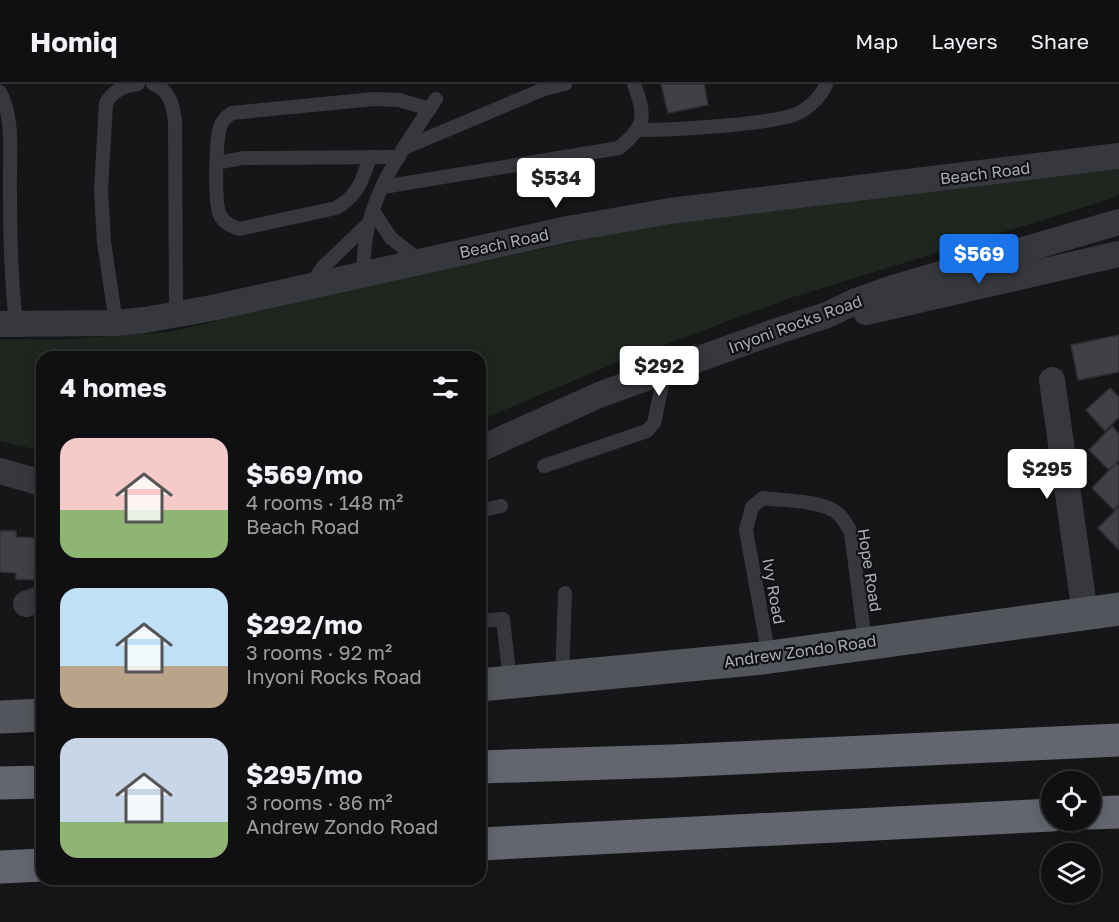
<!DOCTYPE html>
<meta charset="utf-8">
<style>
:root{--surface:#101012;--page:#1e1e20;--text:#f1f3f6;--muted:#9c9d9f;--line:#303032;--accent:#1a73e8}
body{margin:0;font-family:"Golos Text",sans-serif;background:var(--page);color:var(--text);height:100vh;display:flex;flex-direction:column;font-size:22px;white-space:nowrap}
*{box-sizing:border-box;margin:0}
p{font-size:20px;color:var(--muted)}
.icon{flex:none;width:33px;height:33px;fill:none;stroke:currentColor;stroke-width:2;stroke-linecap:round;stroke-linejoin:round}
.map{position:relative;flex:1;overflow:hidden}
.details{position:absolute;left:36px;top:267px;width:450px;height:534px;display:flex;flex-direction:column;background:var(--surface);border-radius:18px;box-shadow:0 3px 15px #0003,0 0 0 2px var(--line)}
.details>*{flex:none}
.buttons{position:absolute;left:1041px;top:687px;display:grid;gap:12px}
.buttons a{display:grid;place-items:center;width:60px;height:60px;border-radius:50%;background:var(--surface);box-shadow:0 3px 15px #0003,0 0 0 2px var(--line);font-size:30px}
.price{position:absolute;translate:-50% -51px;padding:0 14px;border-radius:6px;background:#fff;color:#222;font-size:20px;line-height:39px;filter:drop-shadow(0 2px 3px #0008)}
.price::after{content:'';position:absolute;left:50%;top:36px;width:18px;height:14px;margin-left:-9px;background:inherit;clip-path:polygon(0 0,100% 0,50% 100%)}
.price.current{background:var(--accent);color:#fff}
ul{padding:0;list-style:none}
li{display:flex;align-items:center;gap:18px;height:150px;padding:0 24px}
li span{display:grid;place-items:center;flex:none;width:168px;height:120px;border-radius:18px;color:#555}
li>.icon{margin-inline-start:auto}
span .icon{width:72px;height:72px;fill:#fffc;stroke-width:1}
li b{font-size:26px}
h2{display:flex;justify-content:space-between;align-items:center;height:72px;padding:0 24px;font-size:26px}
header{display:flex;align-items:center;gap:36px;box-sizing:border-box;height:84px;padding:0 30px;background:var(--surface);border-bottom:2px solid var(--line)}
header strong{font-size:28px}
nav{display:flex;gap:33px;margin-inline-start:auto;font-size:21px}
.map>svg:first-child{display:block}
</style>
<header>
<strong>Homiq</strong>
<nav><a>Map</a><a>Layers</a><a>Share</a></nav>
</header>
<div class="map">
<svg width="1119" height="838" viewBox="0 0 1119 838">
<rect width="100%" height="100%" fill="#161618"/>
<polygon fill="#1e261f" points="1119,85 1119,110 1107,116 790,214 613,280 480,336 480,273 42,273 42,367 0,357 0,255 57,256 170,248 318,213 638,144"/>
<g fill="#404145" stroke="#303034" stroke-width="1.5">
<polygon points="661,0 704,0 708,21 668,29"/>
<polygon points="1119,251 1119,288 1078,296 1071,261"/>
<polygon points="1110,304 1119,313 1119,333 1105,347 1086,326"/>
<polygon points="1112,342 1119,350 1119,376 1109,386 1089,366"/>
<polygon points="1116,379 1119,382 1119,420 1114,426 1092,404"/>
<polygon points="1119,423 1119,466 1098,444"/>
<polygon points="0,447 16,447 16,453 42,454 42,489 34,489 34,496 16,495 16,489 0,488"/>
</g>
<g fill="none" stroke-linecap="round" stroke-linejoin="round">
<g stroke="#37383d" stroke-width="14">
<path d="M153 0C170 6 173 22 175 37L176 231"/>
<path d="M0 8C15 36 9 76 10 107 10 152 11 196 16 240"/>
<path d="M638 46C668 46 782 41 802 27 811 22 823 10 826 0"/>
<polyline points="404,64 544,5 565,0"/>
<path d="M370 73C363 95 358 112 336 124L239 145C231 142 224 139 220 131 214 119 216 57 220 43 222 37 227 32 232 29L374 15 399 16 430 25"/>
<polyline points="217,79 243,74 399,73"/>
<path d="M383 103 619 64C646 42 646 32 634 0"/>
<polyline points="373,127 391,154 420,177"/>
<path d="M363 190C364 173 364 155 369 139 380 94 411 53 436 15"/>
<polyline points="310,201 323,183 369,139"/>
<path d="M116 239 104 158 101 106 106 19C114 6 123 2 138 0"/>
<polyline points="544,382 647,347 654,339 665,287"/>
<polyline points="480,427 501,422"/>
<polyline points="480,537 503,535 510,598"/>
<path d="M769 573 746 446 752 423 763 414C785 417 813 416 833 426 842 431 846 440 851 448L865 558"/>
<polyline points="562,594 565,509"/>
</g>
<g stroke="#37383d" stroke-width="26">
<polyline points="866,228 1119,170"/>
<polyline points="0,240 116,239 145,236 217,223 568,145 670,127 1119,72"/>
<polyline points="1052,296 1085,530"/>
<polyline points="480,365 599,311 771,249 827,231 856,217 893,204 1119,138"/>
<polyline points="0,387 42,399"/>
<polyline points="26,520 42,514"/>
</g>
<g stroke="#53555c" stroke-width="33">
<polyline points="480,601 763,574 1119,525"/>
<polyline points="0,633 42,631"/>
</g>
<g stroke="#63666e" stroke-width="33">
<polyline points="480,683 672,677 1119,656"/>
<polyline points="0,699 42,698"/>
<polyline points="1090,729 1119,728"/>
<polyline points="480,760 1052,731"/>
<polyline points="0,783 42,781"/>
</g>
</g>
<g text-anchor="middle" dominant-baseline="central" stroke-width="4.5" stroke-linejoin="round" paint-order="stroke">
<g font-size="16" fill="#a8adb8" stroke="#111113">
<text transform="translate(985 89) rotate(-7)">Beach Road</text>
<text transform="translate(504 159) rotate(-12)">Beach Road</text>
<text transform="translate(795 240) rotate(-20)">Inyoni Rocks Road</text>
<text transform="translate(870 486) rotate(81)">Hope Road</text>
<text transform="translate(774 507) rotate(80)">Ivy Road</text>
<text transform="translate(800 567) rotate(-8)">Andrew Zondo Road</text>
</g>
</g>
</svg>
<div class="buttons">
<a><svg class="icon" aria-label="locate" viewBox="0 0 24 24"><circle cx="12" cy="12" r="6"/><path d="M12 2v4M12 18v4M2 12h4M18 12h4"/></svg></a>
<a><svg class="icon" aria-label="layers" viewBox="0 0 24 24"><path d="M12 4l9 5-9 5-9-5zM3 14l9 5 9-5"/></svg></a>
</div>
<b class="price" style="left:556px;top:125px">$534</b>
<b class="price current" style="left:979px;top:201px">$569</b>
<b class="price" style="left:659px;top:313px">$292</b>
<b class="price" style="left:1047px;top:416px">$295</b>
<section class="details">
<h2>4 homes<svg class="icon" aria-label="filters" viewBox="0 0 24 24"><path d="M4 7h16M4 17h16"/><circle cx="9" cy="7" r="2"/><circle cx="15" cy="17" r="2"/></svg></h2>
<ul>
<li><span style="background:linear-gradient(#f6c9c9 60%,#8fb573 0)"><svg class="icon" aria-label="home" viewBox="0 0 24 24"><path d="M3 11l9-7 9 7M6 9v11h12V9"/></svg></span><div><b>$569/mo</b><p>4 rooms · 148 m²</p><p>Beach Road</p></div></li>
<li><span style="background:linear-gradient(#bfe0f5 65%,#b9a48a 0)"><svg class="icon" aria-label="home" viewBox="0 0 24 24"><path d="M3 11l9-7 9 7M6 9v11h12V9"/></svg></span><div><b>$292/mo</b><p>3 rooms · 92 m²</p><p>Inyoni Rocks Road</p></div></li>
<li><span style="background:linear-gradient(#c9d6e8 70%,#8fb573 0)"><svg class="icon" aria-label="home" viewBox="0 0 24 24"><path d="M3 11l9-7 9 7M6 9v11h12V9"/></svg></span><div><b>$295/mo</b><p>3 rooms · 86 m²</p><p>Andrew Zondo Road</p></div></li>
</ul>
</section>
</div>
